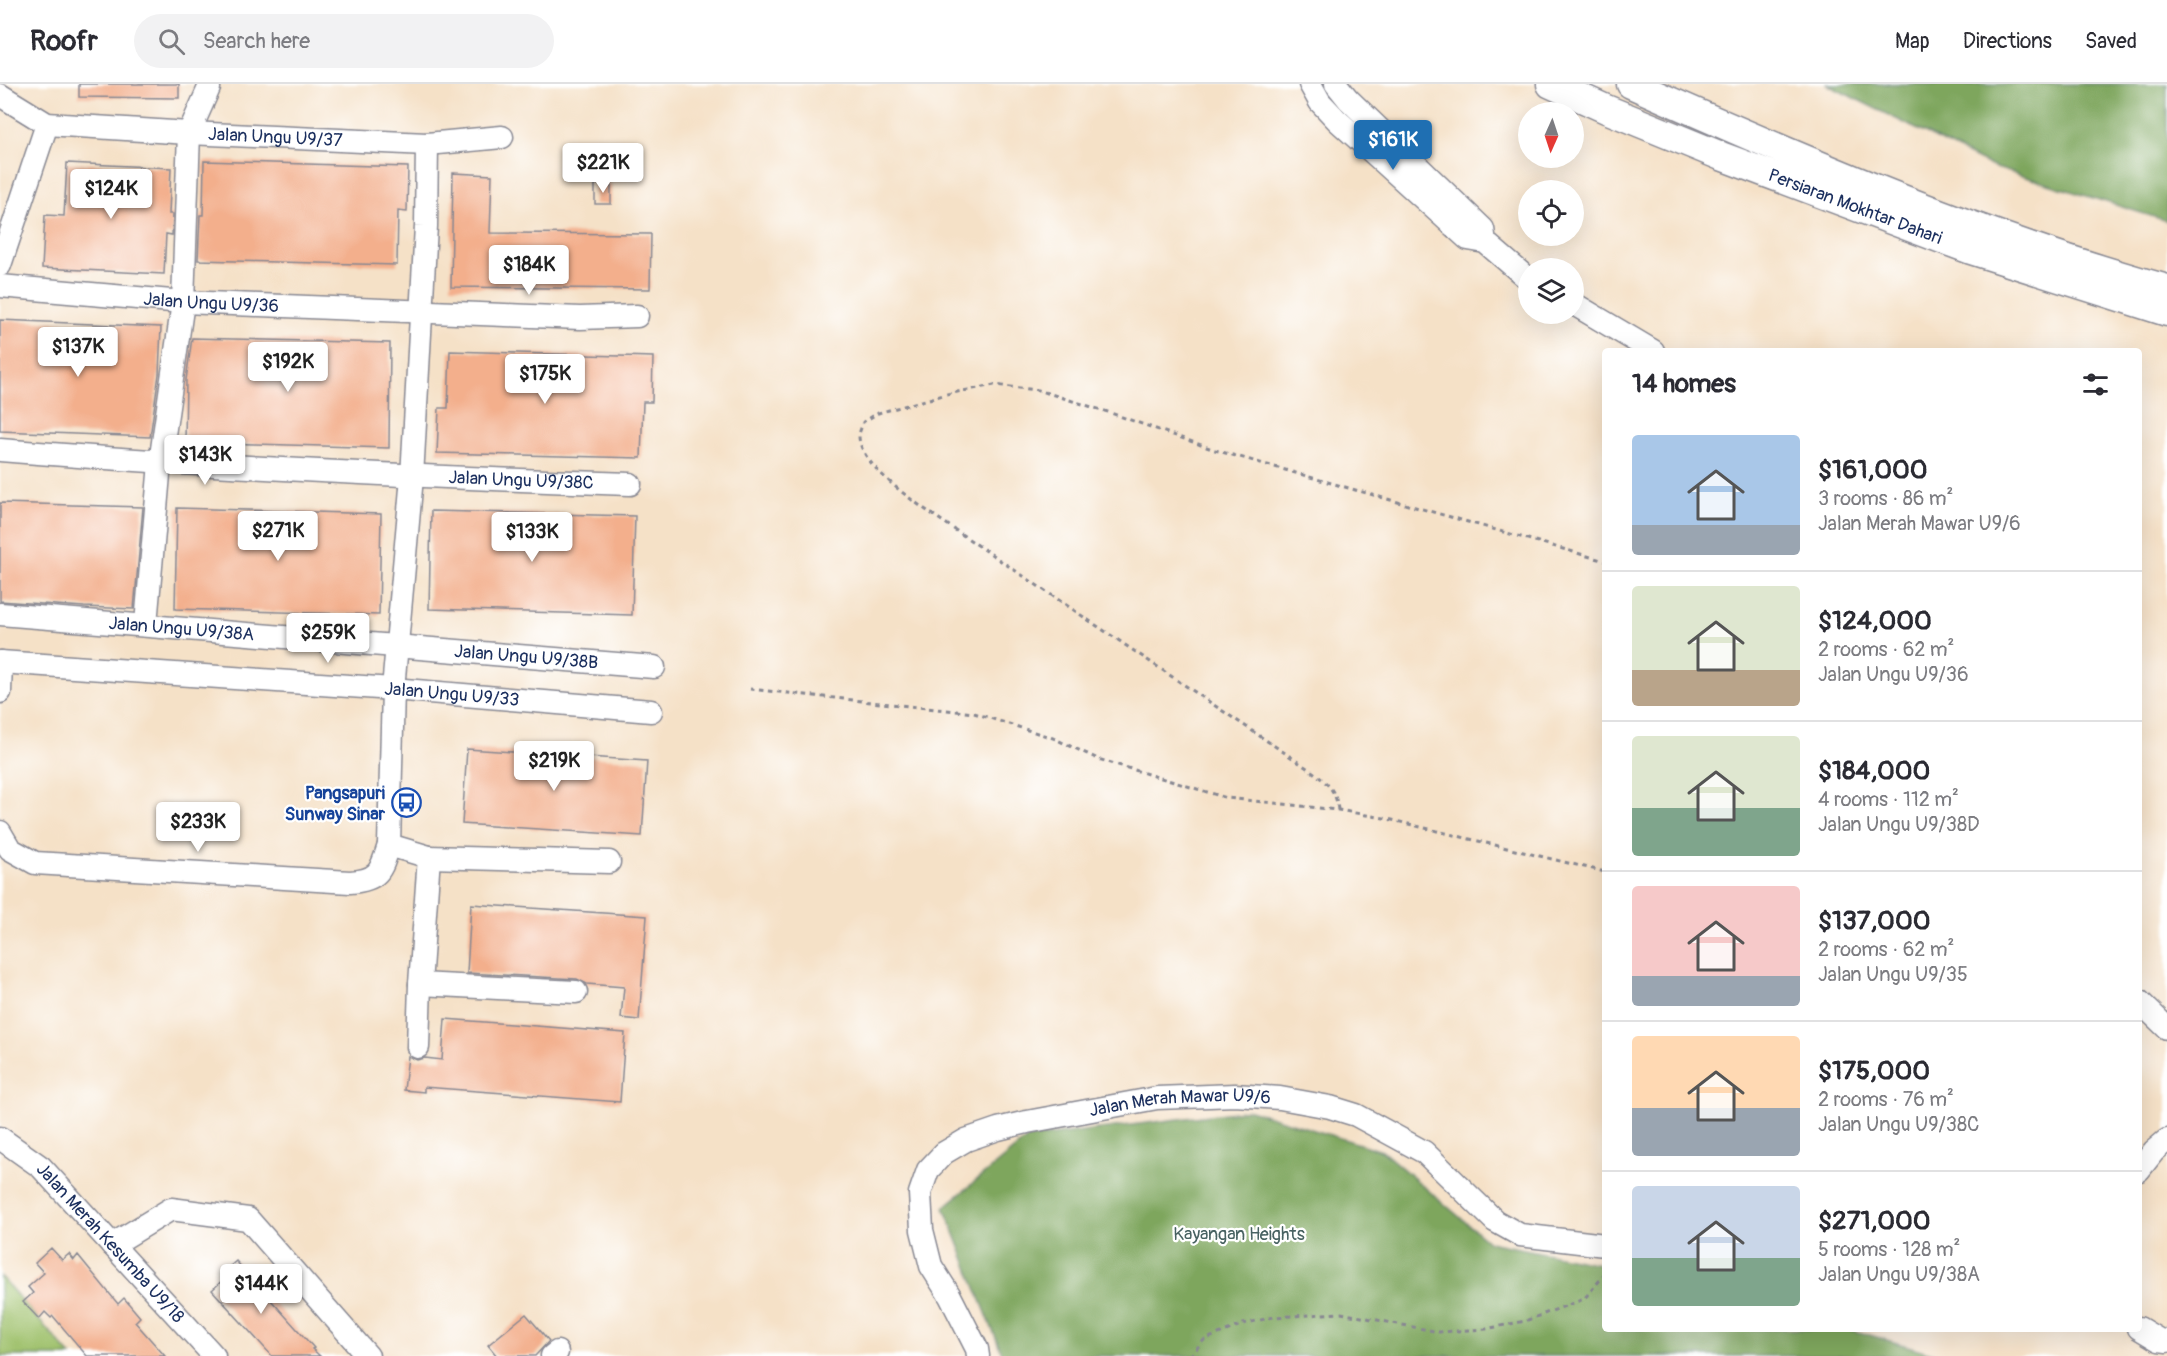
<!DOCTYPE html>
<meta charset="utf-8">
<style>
:root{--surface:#fff;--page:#f2f2f3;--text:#2b2b33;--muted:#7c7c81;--line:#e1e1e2;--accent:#1f6fb2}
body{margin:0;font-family:Pangolin,sans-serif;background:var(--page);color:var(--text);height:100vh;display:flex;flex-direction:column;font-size:22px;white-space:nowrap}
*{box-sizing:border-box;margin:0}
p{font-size:20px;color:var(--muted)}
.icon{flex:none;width:33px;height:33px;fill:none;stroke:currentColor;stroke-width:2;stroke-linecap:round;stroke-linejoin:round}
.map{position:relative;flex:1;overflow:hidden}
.sheet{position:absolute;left:1602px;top:264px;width:540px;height:984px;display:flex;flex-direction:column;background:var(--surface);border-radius:6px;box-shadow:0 6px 24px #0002}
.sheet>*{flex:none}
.needle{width:39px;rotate:183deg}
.controls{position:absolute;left:1518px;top:18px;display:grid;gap:12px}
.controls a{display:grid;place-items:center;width:66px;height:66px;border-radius:50%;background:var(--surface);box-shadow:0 6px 24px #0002;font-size:30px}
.price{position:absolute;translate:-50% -51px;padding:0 14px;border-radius:6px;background:#fff;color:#222;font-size:20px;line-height:39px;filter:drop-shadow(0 2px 3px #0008)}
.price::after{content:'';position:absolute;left:50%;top:36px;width:18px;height:14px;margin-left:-9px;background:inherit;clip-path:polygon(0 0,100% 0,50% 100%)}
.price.on{background:var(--accent);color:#fff}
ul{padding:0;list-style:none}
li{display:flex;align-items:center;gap:18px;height:150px;padding:0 30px}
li+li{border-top:2px solid var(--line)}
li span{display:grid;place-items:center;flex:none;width:168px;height:120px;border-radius:6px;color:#555}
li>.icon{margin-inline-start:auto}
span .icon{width:72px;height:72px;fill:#fffc;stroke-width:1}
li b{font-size:26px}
h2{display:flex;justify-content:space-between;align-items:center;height:72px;padding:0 30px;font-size:26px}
header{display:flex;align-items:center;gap:36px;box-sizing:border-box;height:84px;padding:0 30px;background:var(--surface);border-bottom:2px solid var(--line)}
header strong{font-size:28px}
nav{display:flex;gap:33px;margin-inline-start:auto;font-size:21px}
.search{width:420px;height:54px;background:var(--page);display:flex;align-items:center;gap:15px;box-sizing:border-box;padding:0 21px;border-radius:33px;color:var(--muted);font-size:22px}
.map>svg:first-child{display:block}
</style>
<header>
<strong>Roofr</strong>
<div class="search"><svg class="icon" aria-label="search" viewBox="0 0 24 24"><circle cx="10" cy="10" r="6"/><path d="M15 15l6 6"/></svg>Search here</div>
<nav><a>Map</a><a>Directions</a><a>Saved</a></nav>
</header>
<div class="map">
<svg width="2167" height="1272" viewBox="0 0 2167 1272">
<rect width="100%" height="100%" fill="#fff"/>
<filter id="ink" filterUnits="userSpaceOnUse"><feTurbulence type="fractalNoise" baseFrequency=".0167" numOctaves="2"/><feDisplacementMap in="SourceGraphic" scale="12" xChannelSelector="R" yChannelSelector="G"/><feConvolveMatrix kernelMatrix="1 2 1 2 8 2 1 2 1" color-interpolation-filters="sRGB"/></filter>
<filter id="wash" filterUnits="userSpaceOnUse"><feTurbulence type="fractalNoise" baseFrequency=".008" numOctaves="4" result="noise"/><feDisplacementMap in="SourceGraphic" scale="24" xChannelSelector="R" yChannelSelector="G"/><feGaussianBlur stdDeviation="1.35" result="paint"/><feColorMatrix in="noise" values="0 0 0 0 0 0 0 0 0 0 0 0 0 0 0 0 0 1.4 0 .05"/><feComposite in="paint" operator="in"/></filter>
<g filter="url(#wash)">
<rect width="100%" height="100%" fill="#f5e1c7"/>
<polygon fill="#9dc069" stroke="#5c7864" stroke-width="1.5" points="0,1192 71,1272 0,1272"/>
<g fill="#7ea65d" stroke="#4c6a5e" stroke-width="1.5">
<polygon points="1826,0 2167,0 2167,137 1993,83"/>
<polygon points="1250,1026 1382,1067 1489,1158 1605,1181 1605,1245 1849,1245 1942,1272 1003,1272 944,1123 1028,1054"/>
</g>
<g id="blocks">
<g fill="#f3af8c">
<polygon points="79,0 179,0 179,14 79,13"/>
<polygon points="204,77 408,83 407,128 398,127 397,181 198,176 200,131 203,131"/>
<polygon points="67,79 171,84 169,130 173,130 172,151 166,150 164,190 42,184 45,131 64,132"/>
<polygon points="453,89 492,91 490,149 651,150 650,205 451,203"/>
<rect x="595" y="100" width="16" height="20"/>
<polygon points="0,236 161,243 159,290 150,353 0,347"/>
<polygon points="192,254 390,259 389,364 185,358 186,296"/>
<polygon points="450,267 653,273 652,318 643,318 641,374 437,369 439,324 448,324"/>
<polygon points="0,419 143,423 134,525 84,523 0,517"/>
<polygon points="177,424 381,430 379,531 175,525"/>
<polygon points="431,427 635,432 632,531 429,525"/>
<polygon points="467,665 647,677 642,752 462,740"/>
<polygon points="471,820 647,832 639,936 621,934 624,903 587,900 577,895 467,889"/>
<polygon points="445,935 625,949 620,1018 424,1003 424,1008 404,1006 408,972 417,976 425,974 442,976"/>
<polygon points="51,1164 62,1176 69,1170 74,1176 78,1171 118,1220 124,1214 140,1233 135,1238 165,1272 87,1272 53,1232 51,1234 45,1228 39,1235 23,1218 33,1209 28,1203 44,1189 35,1179"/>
<polygon points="236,1177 314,1264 312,1265 320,1272 272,1272 212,1206 225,1194 221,1190"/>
<polygon points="526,1230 549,1257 535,1272 497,1272 488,1261"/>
</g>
</g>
</g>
<g filter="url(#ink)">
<use href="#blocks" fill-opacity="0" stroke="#888892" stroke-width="1.5"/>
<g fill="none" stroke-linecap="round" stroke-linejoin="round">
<defs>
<g id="minor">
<polyline points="1310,0 1320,18 1337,36 1468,155 1485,158 1528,195"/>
<polyline points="1336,0 1348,15 1483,145 1485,158"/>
<path id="s1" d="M0 11 47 40 189 49 427 60 502 53"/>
<polyline points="0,181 47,40"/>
<path id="s2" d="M0 202 183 218 580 234 637 232"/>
<polyline points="1574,220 1653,267"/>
<path id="s3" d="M0 366C210 383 419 393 630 400"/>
<path id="s4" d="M0 530 654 583"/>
<polyline points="146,540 160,379 183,218 189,49 209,4"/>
<path id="s5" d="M0 578 393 605 651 627"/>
<polyline points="0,608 1,578"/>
<path d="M0 748 10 765 35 779 350 798C379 796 381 787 389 761"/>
<polyline points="429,773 609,778"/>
<polyline points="420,900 576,908"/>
<polyline points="2139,917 2167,944"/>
<polyline points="418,963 420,900 429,773 389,761 393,605 412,393 426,142 427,60"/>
<path id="s6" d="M0 1054 41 1083 214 1272"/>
<polyline points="2139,1086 2154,1067 2167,1056"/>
<polyline points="112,1161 171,1125 248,1135 368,1272"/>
<polyline points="2139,1244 2159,1256 2167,1257"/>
<polyline points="552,1272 557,1268"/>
<path id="s7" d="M978 1272 977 1265 950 1212 931 1182 922 1146 920 1109 928 1086 944 1069 966 1056 998 1045 1027 1038 1157 1014 1235 1011 1280 1014 1330 1023 1356 1031 1424 1068 1495 1137 1520 1151 1605 1161"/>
</g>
<g id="major">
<path id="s8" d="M1551 0 1606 25 1721 72 1971 166 2167 228"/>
<path d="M1631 0C1805 77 1983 154 2167 205"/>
</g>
</defs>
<use href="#minor" stroke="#888892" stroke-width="25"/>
<use href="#major" stroke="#888892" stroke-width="31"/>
<g stroke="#888892" stroke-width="3" stroke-dasharray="4.5 4.5" stroke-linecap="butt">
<polyline points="750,605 974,629 1053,654 1098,675 1227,714 1338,726 1384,734 1605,788"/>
<path d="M1338 726C1336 706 1328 700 1313 688L942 437C919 421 859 382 859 352 859 348 862 342 863 338L878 329 947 310 994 301 1038 306 1111 329 1215 366 1605 477"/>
<polyline points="1190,1272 1204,1256 1243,1240 1274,1233 1341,1229 1439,1248 1486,1245 1525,1237 1584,1215 1605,1190"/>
</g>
<use href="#minor" stroke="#fff" stroke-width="22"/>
<use href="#major" stroke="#fff" stroke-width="28"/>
</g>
</g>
<defs>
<symbol id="bus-ring" viewBox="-11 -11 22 22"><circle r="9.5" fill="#fff" stroke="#1a4fb4" stroke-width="1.5"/><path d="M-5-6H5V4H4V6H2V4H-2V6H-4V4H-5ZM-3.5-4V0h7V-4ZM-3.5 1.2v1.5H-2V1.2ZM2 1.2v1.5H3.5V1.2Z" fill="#1a4fb4"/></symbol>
</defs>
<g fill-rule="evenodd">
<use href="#bus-ring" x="390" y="702" width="33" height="33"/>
</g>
<g text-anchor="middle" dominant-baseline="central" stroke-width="4.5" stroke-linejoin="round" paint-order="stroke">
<g font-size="18" fill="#1b2f5e" stroke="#fff">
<text stroke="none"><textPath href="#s1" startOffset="284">Jalan Ungu U9/37</textPath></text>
<text stroke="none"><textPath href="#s8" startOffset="328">Persiaran Mokhtar Dahari</textPath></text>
<text stroke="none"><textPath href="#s2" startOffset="212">Jalan Ungu U9/36</textPath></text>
<text stroke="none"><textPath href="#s3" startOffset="522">Jalan Ungu U9/38C</textPath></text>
<text stroke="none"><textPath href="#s4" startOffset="182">Jalan Ungu U9/38A</textPath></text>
<text stroke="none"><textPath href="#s4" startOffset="528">Jalan Ungu U9/38B</textPath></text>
<text stroke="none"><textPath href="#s5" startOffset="453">Jalan Ungu U9/33</textPath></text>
<text stroke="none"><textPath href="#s7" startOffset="468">Jalan Merah Mawar U9/6</textPath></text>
<text stroke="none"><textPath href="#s6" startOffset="153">Jalan Merah Kesumba U9/18</textPath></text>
</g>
<g font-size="18" font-weight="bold" fill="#164399" stroke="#fff" text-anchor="end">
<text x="385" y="709">Pangsapuri<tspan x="385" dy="21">Sunway Sinar</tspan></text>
</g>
<g font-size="18" fill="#486262" stroke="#fff">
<text x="1239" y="1150">Kayangan Heights</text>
</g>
</g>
</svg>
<div class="controls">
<a><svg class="needle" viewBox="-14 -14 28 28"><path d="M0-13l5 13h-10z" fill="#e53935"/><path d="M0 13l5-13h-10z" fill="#7c7c81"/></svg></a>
<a><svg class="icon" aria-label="locate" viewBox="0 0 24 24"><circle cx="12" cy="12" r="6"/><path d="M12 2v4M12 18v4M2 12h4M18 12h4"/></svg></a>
<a><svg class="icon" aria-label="layers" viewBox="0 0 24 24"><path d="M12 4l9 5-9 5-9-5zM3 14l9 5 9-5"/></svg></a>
</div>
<b class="price on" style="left:1393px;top:87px">$161K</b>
<b class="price" style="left:603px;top:110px">$221K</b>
<b class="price" style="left:111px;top:136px">$124K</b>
<b class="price" style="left:529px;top:212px">$184K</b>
<b class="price" style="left:78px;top:294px">$137K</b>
<b class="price" style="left:288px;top:309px">$192K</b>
<b class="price" style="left:545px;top:321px">$175K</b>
<b class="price" style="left:205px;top:402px">$143K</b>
<b class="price" style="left:278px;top:478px">$271K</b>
<b class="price" style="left:532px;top:479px">$133K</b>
<b class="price" style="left:328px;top:580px">$259K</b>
<b class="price" style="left:554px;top:708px">$219K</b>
<b class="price" style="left:198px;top:769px">$233K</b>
<b class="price" style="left:261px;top:1231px">$144K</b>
<section class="sheet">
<h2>14 homes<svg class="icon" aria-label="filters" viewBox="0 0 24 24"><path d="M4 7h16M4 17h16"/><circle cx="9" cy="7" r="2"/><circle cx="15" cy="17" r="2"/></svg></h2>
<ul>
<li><span style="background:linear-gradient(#a9c7e8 75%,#9aa5b1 0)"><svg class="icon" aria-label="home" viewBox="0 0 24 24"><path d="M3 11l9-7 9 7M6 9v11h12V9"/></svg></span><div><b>$161,000</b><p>3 rooms · 86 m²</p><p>Jalan Merah Mawar U9/6</p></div></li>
<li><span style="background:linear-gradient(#dfe7d0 70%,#b9a48a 0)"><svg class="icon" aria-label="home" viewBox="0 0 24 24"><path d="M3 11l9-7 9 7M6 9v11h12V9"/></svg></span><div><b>$124,000</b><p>2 rooms · 62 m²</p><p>Jalan Ungu U9/36</p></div></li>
<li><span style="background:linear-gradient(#dfe7d0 60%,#7fa58c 0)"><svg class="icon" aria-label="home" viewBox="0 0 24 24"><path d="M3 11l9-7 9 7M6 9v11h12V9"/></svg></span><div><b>$184,000</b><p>4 rooms · 112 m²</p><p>Jalan Ungu U9/38D</p></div></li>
<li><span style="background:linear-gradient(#f6c9c9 75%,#9aa5b1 0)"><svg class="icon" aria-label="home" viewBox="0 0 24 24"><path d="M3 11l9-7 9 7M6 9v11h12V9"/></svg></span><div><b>$137,000</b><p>2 rooms · 62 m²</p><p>Jalan Ungu U9/35</p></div></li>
<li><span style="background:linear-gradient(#ffd9b3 60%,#9aa5b1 0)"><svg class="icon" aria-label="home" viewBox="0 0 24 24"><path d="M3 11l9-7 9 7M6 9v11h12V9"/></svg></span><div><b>$175,000</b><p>2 rooms · 76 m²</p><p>Jalan Ungu U9/38C</p></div></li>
<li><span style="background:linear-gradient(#c9d6e8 60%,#7fa58c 0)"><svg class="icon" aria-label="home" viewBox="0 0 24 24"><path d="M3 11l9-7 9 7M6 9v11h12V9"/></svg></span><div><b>$271,000</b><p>5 rooms · 128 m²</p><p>Jalan Ungu U9/38A</p></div></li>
</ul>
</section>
</div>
